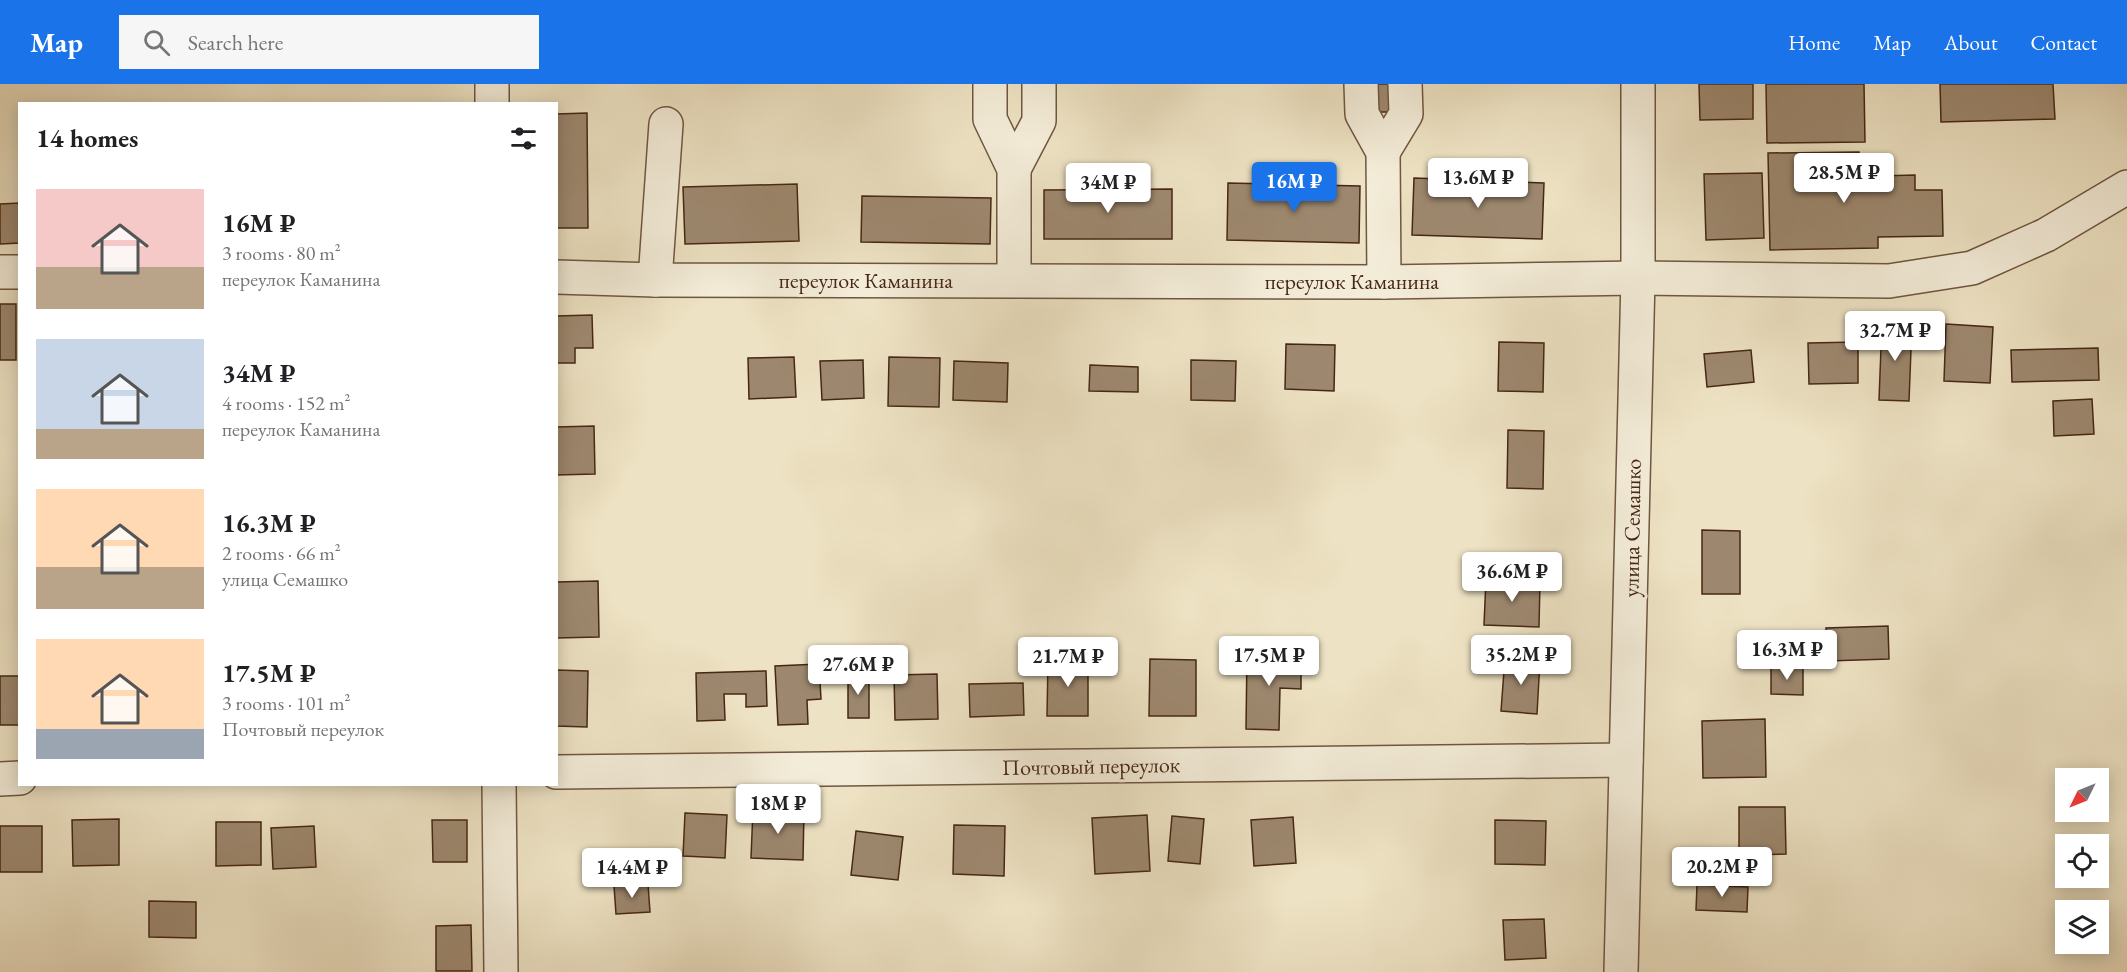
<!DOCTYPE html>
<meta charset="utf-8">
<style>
:root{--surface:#fff;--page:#f6f6f6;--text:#202124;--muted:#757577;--accent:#1a73e8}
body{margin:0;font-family:"EB Garamond",serif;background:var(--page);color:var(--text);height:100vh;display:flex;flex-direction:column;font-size:22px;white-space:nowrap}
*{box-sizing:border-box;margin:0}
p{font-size:20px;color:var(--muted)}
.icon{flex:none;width:33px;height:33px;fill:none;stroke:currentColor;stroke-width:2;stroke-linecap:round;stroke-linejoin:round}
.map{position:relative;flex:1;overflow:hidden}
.details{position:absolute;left:18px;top:18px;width:540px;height:684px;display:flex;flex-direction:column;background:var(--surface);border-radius:0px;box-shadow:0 3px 15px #0003}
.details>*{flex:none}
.needle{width:39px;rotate:227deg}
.tools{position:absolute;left:2055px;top:684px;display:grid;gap:12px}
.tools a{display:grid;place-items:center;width:54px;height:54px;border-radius:0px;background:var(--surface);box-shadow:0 3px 15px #0003;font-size:30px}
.price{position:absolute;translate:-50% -51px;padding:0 14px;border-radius:6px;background:#fff;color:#222;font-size:20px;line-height:39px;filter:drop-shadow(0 2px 3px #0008)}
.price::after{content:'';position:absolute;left:50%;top:36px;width:18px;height:14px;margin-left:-9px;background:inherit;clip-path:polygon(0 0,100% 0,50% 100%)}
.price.current{background:var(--accent);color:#fff}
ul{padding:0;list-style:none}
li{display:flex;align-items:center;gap:18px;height:150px;padding:0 18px}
li span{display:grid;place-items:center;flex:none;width:168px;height:120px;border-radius:0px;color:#555}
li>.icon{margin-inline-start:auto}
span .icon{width:72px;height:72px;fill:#fffc;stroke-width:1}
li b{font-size:26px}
h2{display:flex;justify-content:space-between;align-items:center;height:72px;padding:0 18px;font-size:26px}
header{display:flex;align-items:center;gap:36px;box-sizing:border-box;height:84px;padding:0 30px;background:var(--accent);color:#fff}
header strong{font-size:28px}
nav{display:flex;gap:33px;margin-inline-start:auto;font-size:21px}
.search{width:420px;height:54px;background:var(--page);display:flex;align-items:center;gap:15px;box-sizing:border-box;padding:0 21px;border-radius:0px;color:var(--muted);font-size:22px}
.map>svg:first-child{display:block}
</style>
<header>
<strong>Map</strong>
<div class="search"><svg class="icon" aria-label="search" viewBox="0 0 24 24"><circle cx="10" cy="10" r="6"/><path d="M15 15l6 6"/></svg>Search here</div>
<nav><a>Home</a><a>Map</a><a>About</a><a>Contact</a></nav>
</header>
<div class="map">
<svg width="2127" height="888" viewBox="0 0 2127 888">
<rect width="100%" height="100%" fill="#ede2c3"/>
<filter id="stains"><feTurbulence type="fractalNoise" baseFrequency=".00333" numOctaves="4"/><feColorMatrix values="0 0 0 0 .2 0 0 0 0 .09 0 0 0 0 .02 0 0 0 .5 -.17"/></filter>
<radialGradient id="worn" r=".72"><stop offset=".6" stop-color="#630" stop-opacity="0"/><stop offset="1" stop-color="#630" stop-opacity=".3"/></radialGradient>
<g fill="#9d886f" stroke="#462715" stroke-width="1.5">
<polygon points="1368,0 1399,0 1399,28 1369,28"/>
<polygon points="1699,0 1753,0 1753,35 1700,36"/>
<polygon points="1766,0 1864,0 1865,58 1767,59"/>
<polygon points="1940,0 2053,0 2055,35 1941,38"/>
<polygon points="587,29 588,144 556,144 556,30"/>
<polygon points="1859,68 1860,85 1877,85 1877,92 1915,91 1915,106 1942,106 1943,152 1878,153 1878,164 1770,166 1768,69"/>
<polygon points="1762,89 1764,154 1706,156 1704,90"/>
<polygon points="1414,94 1544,99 1542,155 1412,151"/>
<polygon points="1228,99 1360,102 1359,159 1227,156"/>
<polygon points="797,100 799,157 685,160 683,103"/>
<polygon points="1172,105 1172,155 1044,155 1044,106"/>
<polygon points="862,112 991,114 990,160 861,158"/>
<polygon points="20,119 20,159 0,160 0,120"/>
<rect x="0" y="220" width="16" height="56"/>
<polygon points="592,231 593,264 575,264 575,279 556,279 556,232"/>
<polygon points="1882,238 1912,240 1909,317 1879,316"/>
<polygon points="1946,240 1993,243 1990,299 1944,297"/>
<polygon points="1499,258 1544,259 1543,308 1498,307"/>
<polygon points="1858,258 1858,299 1809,300 1808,259"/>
<polygon points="1286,260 1335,261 1334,307 1285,305"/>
<polygon points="2098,264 2099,296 2012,298 2011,266"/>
<polygon points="1751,266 1754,298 1707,303 1704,270"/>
<polygon points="794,273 796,313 749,315 748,274"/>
<polygon points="889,273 940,274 939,323 888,322"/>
<polygon points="863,276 864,314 822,316 820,277"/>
<polygon points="1191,276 1236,277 1235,317 1191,316"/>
<polygon points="954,277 1008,279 1007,318 953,316"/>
<polygon points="1090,281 1138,283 1138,308 1089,307"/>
<polygon points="2092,315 2094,350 2054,352 2053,317"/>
<polygon points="594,342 595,390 556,391 556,343"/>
<polygon points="1508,346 1544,347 1543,405 1507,404"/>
<polygon points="1702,446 1740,447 1740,510 1702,510"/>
<polygon points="1486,495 1540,498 1539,543 1484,541"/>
<polygon points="598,497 599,553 556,554 556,498"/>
<polygon points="1888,542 1889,575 1827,577 1826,544"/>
<polygon points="1247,569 1301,570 1301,605 1280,604 1279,646 1246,645"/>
<polygon points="1505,573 1540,576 1537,630 1501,627"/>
<polygon points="1150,575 1196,576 1196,632 1149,632"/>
<polygon points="1048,576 1088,576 1088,632 1047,632"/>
<polygon points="819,580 821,615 807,616 808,640 778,641 775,582"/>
<polygon points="1771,583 1803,583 1803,611 1771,610"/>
<polygon points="556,586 588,587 587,643 556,642"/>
<polygon points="766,587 767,622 746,623 746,610 724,610 725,636 697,637 696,589"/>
<polygon points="937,590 938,635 895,636 894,591"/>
<rect x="848" y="591" width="21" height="43"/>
<rect x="0" y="592" width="20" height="49"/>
<polygon points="1023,599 1024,631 970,633 969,600"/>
<polygon points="1765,635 1766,693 1703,694 1702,637"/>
<polygon points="1739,723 1785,723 1786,770 1739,771"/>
<polygon points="753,725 804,727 803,776 751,774"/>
<polygon points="685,729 727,731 725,774 683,772"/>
<polygon points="1147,731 1150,787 1095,790 1092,734"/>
<polygon points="1172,732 1204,735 1200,780 1168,777"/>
<polygon points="1293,733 1296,779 1254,782 1251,736"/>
<polygon points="119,735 119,781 73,782 72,736"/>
<polygon points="432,736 467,736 467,778 433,778"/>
<polygon points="1495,736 1546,737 1545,781 1495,780"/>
<polygon points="216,738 261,738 261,781 216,782"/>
<polygon points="954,741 1005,742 1004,792 953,790"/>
<rect x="0" y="742" width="42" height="46"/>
<polygon points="314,742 316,783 273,785 271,744"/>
<polygon points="856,747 903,753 898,796 851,791"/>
<polygon points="648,800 650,828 616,830 614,802"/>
<polygon points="1697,801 1748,803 1747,828 1696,826"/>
<polygon points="149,817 196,818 196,854 149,853"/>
<polygon points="1544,835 1546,874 1505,876 1503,836"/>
<polygon points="471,841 472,887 436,887 436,842"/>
</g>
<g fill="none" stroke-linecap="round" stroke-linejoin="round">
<defs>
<g id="minor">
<polyline points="990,0 990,35 1014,85 1014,196"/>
<polyline points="1361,0 1362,30 1383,68 1384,198"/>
<polyline points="492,20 492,0"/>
<polyline points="1383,68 1406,30 1405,0"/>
<polyline points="1014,85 1039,37 1039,0"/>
<polyline points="0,188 20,188"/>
<polyline points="556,193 655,196 1384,198 1638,194 1889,197 1972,184 2046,151 2127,103"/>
<polyline points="655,196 666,40"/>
<polyline points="556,688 1626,676"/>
<polyline points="0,695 20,694"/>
<polyline points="499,700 501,888"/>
<polyline points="1621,888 1638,194 1638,0"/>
</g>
</defs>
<use href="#minor" stroke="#705640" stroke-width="36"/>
<use href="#minor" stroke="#f3ecd8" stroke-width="33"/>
</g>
<g text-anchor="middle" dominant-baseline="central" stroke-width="6" stroke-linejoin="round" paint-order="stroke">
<g font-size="22" fill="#462715" stroke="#f3ecd8">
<text x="866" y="196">переулок Каманина</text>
<text x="1352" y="197">переулок Каманина</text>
<text transform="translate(1632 444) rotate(-89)">улица Семашко</text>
<text transform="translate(1091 682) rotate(-1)">Почтовый переулок</text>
</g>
</g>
<rect width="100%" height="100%" filter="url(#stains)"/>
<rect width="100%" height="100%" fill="url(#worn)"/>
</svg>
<div class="tools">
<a><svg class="needle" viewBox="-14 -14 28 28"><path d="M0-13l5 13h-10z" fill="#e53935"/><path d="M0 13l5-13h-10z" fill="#757577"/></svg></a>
<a><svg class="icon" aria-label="locate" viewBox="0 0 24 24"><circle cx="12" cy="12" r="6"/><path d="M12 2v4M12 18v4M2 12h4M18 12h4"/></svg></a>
<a><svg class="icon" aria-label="layers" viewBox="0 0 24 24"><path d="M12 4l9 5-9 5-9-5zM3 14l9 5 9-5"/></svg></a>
</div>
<b class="price" style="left:1844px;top:120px">28.5M ₽</b>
<b class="price" style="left:1478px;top:125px">13.6M ₽</b>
<b class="price current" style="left:1294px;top:129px">16M ₽</b>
<b class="price" style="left:1108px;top:130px">34M ₽</b>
<b class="price" style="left:1895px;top:278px">32.7M ₽</b>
<b class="price" style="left:1512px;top:519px">36.6M ₽</b>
<b class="price" style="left:1787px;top:597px">16.3M ₽</b>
<b class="price" style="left:1521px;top:602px">35.2M ₽</b>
<b class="price" style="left:1269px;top:603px">17.5M ₽</b>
<b class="price" style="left:1068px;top:604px">21.7M ₽</b>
<b class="price" style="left:858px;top:612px">27.6M ₽</b>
<b class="price" style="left:778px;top:751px">18M ₽</b>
<b class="price" style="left:1722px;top:814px">20.2M ₽</b>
<b class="price" style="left:632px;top:815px">14.4M ₽</b>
<section class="details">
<h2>14 homes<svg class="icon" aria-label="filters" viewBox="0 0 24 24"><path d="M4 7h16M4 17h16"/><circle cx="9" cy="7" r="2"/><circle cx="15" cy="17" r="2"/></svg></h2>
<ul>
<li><span style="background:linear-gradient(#f6c9c9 65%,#b9a48a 0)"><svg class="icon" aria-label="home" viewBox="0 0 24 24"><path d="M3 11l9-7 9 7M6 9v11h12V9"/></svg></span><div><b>16M ₽</b><p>3 rooms · 80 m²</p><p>переулок Каманина</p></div></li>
<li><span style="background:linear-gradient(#c9d6e8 75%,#b9a48a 0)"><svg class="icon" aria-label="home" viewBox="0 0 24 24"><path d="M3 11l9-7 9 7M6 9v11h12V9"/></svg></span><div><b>34M ₽</b><p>4 rooms · 152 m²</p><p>переулок Каманина</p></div></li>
<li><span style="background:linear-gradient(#ffd9b3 65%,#b9a48a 0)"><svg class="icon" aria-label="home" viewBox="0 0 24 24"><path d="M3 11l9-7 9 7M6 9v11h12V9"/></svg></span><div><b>16.3M ₽</b><p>2 rooms · 66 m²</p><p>улица Семашко</p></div></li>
<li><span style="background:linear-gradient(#ffd9b3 75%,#9aa5b1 0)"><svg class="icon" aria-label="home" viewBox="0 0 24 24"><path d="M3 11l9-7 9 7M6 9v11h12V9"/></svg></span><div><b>17.5M ₽</b><p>3 rooms · 101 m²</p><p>Почтовый переулок</p></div></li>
</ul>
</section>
</div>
